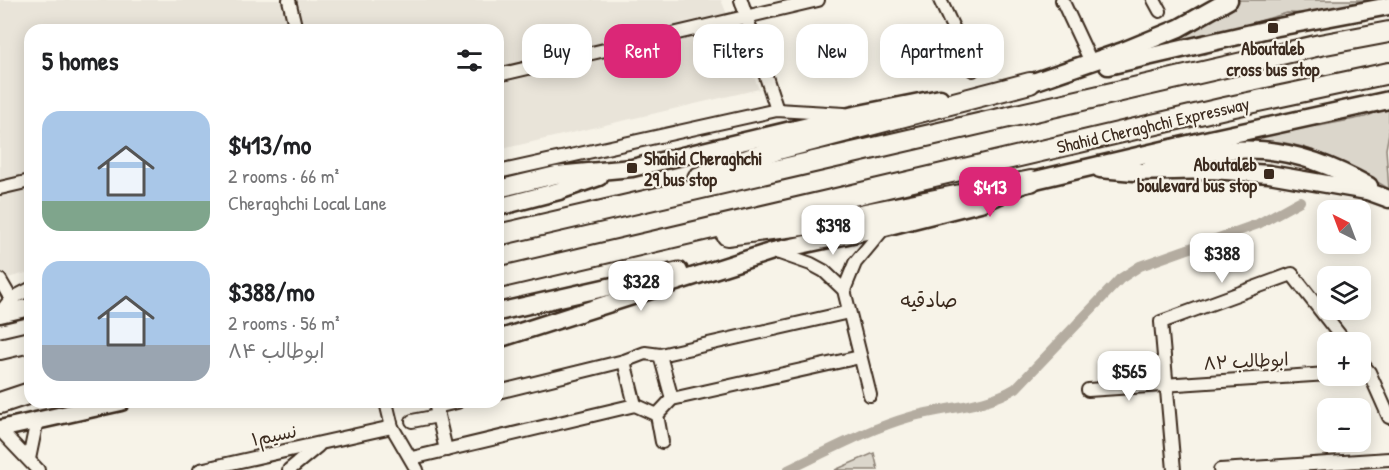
<!DOCTYPE html>
<meta charset="utf-8">
<style>
:root{--surface:#fff;--page:#f2f2f2;--text:#202124;--muted:#757577;--accent:#db2777}
body{margin:0;font-family:"Patrick Hand","Playpen Sans Arabic",sans-serif;background:var(--page);color:var(--text);height:100vh;display:flex;flex-direction:column;font-size:22px;white-space:nowrap}
*{box-sizing:border-box;margin:0}
p{font-size:20px;color:var(--muted)}
.icon{flex:none;width:33px;height:33px;fill:none;stroke:currentColor;stroke-width:2;stroke-linecap:round;stroke-linejoin:round}
.map{position:relative;flex:1;overflow:hidden}
.details{position:absolute;left:24px;top:24px;width:480px;height:384px;display:flex;flex-direction:column;background:var(--surface);border-radius:18px;box-shadow:0 3px 15px #0003}
.details>*{flex:none}
.hud{position:absolute;left:522px;top:24px;width:570px;height:54px;display:flex;gap:12px}
.needle{width:39px;rotate:318deg}
.controls{position:absolute;left:1317px;top:200px;display:grid;gap:12px}
.controls a{display:grid;place-items:center;width:54px;height:54px;border-radius:12px;background:var(--surface);box-shadow:0 3px 15px #0003;font-size:30px}
.price{position:absolute;translate:-50% -51px;padding:0 14px;border-radius:12px;background:#fff;color:#222;font-size:20px;line-height:39px;filter:drop-shadow(0 2px 3px #0008)}
.price::after{content:'';position:absolute;left:50%;top:36px;width:18px;height:14px;margin-left:-9px;background:inherit;clip-path:polygon(0 0,100% 0,50% 100%)}
.price.selected{background:var(--accent);color:#fff}
ul{padding:0;list-style:none}
li{display:flex;align-items:center;gap:18px;height:150px;padding:0 18px}
li span{display:grid;place-items:center;flex:none;width:168px;height:120px;border-radius:18px;color:#555}
li>.icon{margin-inline-start:auto}
span .icon{width:72px;height:72px;fill:#fffc;stroke-width:1}
li b{font-size:26px}
h2{display:flex;justify-content:space-between;align-items:center;height:72px;padding:0 18px;font-size:26px}
.pill{padding:0 21px;border-radius:18px;background:var(--surface);box-shadow:0 3px 15px #0003;font-size:21px;line-height:54px}
.pill.selected{background:var(--accent);color:#fff}
.map>svg:first-child{display:block}
</style>
<div class="map">
<svg width="1389" height="470" viewBox="0 0 1389 470">
<rect width="100%" height="100%" fill="#f7f3e8"/>
<filter id="ink" filterUnits="userSpaceOnUse"><feTurbulence type="fractalNoise" baseFrequency=".0167" numOctaves="2"/><feDisplacementMap in="SourceGraphic" scale="12" xChannelSelector="R" yChannelSelector="G"/><feConvolveMatrix kernelMatrix="1 2 1 2 8 2 1 2 1" color-interpolation-filters="sRGB"/></filter>
<g filter="url(#ink)">
<polygon fill="#e9e4d9" points="0,0 721,0 759,89 498,150 498,30 30,30 30,272 0,280"/>
<g fill="#dbd6cb" stroke="#8b8074" stroke-width="1.5">
<polygon points="1240,0 1388,0 1319,14 1287,13 1249,24 1230,32 1152,50 1191,30"/>
<path d="M1389 107V133L1386 149 1389 189C1354 167 1312 144 1270 141 1253 140 1236 142 1219 143L1289 127 1319 126 1365 117Z"/>
<polygon points="874,453 878,470 835,470"/>
</g>
<g fill="none" stroke-linecap="round" stroke-linejoin="round">
<path stroke="#b4aca0" stroke-width="10" d="M788 470C828 451 868 429 910 417 945 407 985 407 1016 388L1120 279 1140 266 1258 224 1300 201"/>
<defs>
<g id="minor">
<polyline points="289,0 296,30"/>
<polyline points="741,0 777,110"/>
<polyline points="940,0 973,70"/>
<polyline points="1062,0 1091,62"/>
<polyline points="1154,0 1160,11"/>
<polyline points="498,75 818,0"/>
<polyline points="498,172 777,110 844,114"/>
<polyline points="0,188 30,181"/>
<polyline points="774,251 811,264 824,271 844,290 870,395"/>
<polyline points="0,280 11,299"/>
<polyline points="844,290 855,263 885,227"/>
<polyline points="0,313 11,299 30,289"/>
<polyline points="660,355 672,399"/>
<polyline points="624,361 635,405"/>
<polyline points="1360,361 1369,372 1389,417"/>
<polyline points="1088,390 1328,374"/>
<polyline points="498,392 624,361 645,353 660,355 849,312"/>
<polyline points="386,402 392,427 417,470"/>
<polyline points="657,415 662,442"/>
<polyline points="412,421 438,416"/>
<polyline points="0,430 38,470"/>
<polyline points="446,450 436,407 457,402"/>
<polyline points="412,458 635,405 657,415 672,399 860,357"/>
<polyline points="29,459 37,420"/>
<polyline points="200,470 392,427"/>
<polyline points="289,470 318,446"/>
<polyline points="1174,470 1161,322 1292,274 1345,342"/>
<polyline points="1220,470 1389,459"/>
</g>
<g id="secondary">
<polyline points="1108,66 1273,28 1389,6"/>
<polyline points="1019,85 1030,83 1123,51 1179,28 1229,0"/>
<path d="M1152 166C1235 140 1293 143 1369 186"/>
<polyline points="1100,169 1134,172 1211,170 1269,174 1367,191 1389,199"/>
<polyline points="498,189 556,175 632,168 854,115 940,98"/>
<polyline points="498,207 559,191 599,177"/>
<polyline points="498,312 679,271"/>
<polyline points="0,314 30,307"/>
<polyline points="498,339 773,251 885,227 984,202 1031,181 1210,139 1389,100"/>
<polyline points="0,429 121,402"/>
</g>
<g id="trunk">
<polyline points="698,178 778,149 1030,83"/>
<polyline points="498,235 1320,45 1389,32"/>
<polyline points="727,235 825,222 1031,181"/>
<polyline points="498,278 1225,108 1389,73"/>
<polyline points="0,349 30,342"/>
<polyline points="0,403 30,393"/>
</g>
</defs>
<use href="#minor" stroke="#3b2a1e" stroke-width="16"/>
<use href="#secondary" stroke="#3b2a1e" stroke-width="21"/>
<use href="#trunk" stroke="#3b2a1e" stroke-width="24"/>
<use href="#minor" stroke="#f7f3e8" stroke-width="12"/>
<use href="#secondary" stroke="#f7f3e8" stroke-width="16"/>
<use href="#trunk" stroke="#f7f3e8" stroke-width="20"/>
</g>
</g>
<g fill="#3b2a1e" stroke="#f7f3e8" stroke-width="2">
<rect x="1267" y="22" width="12" height="12" rx="3"/>
<rect x="626" y="162" width="12" height="12" rx="3"/>
<rect x="1263" y="168" width="12" height="12" rx="3"/>
</g>
<g text-anchor="middle" dominant-baseline="central" stroke-width="4.5" stroke-linejoin="round" paint-order="stroke">
<g font-size="18" font-weight="bold" fill="#3b2a1e" stroke="#f7f3e8">
<text x="1273" y="48">Aboutaleb<tspan x="1273" dy="21">cross bus stop</tspan></text>
<text x="644" y="158" text-anchor="start">Shahid Cheraghchi<tspan x="644" dy="21">29 bus stop</tspan></text>
<text x="1257" y="164" text-anchor="end">Aboutaleb<tspan x="1257" dy="21">boulevard bus stop</tspan></text>
</g>
<g font-size="18" fill="#3b2a1e" stroke="#f7f3e8">
<text transform="translate(1153 125) rotate(-13)">Shahid Cheraghchi Expressway</text>
<text transform="translate(1246 361) rotate(-3)">ابوطالب ۸۲</text>
<text transform="translate(274 435) rotate(-12)">نسیم۱</text>
</g>
<g font-size="20" fill="#3b2a1e" stroke="#f7f3e8">
<text x="929" y="299">صادقیه</text>
</g>
</g>
</svg>
<div class="controls">
<a><svg class="needle" viewBox="-14 -14 28 28"><path d="M0-13l5 13h-10z" fill="#e53935"/><path d="M0 13l5-13h-10z" fill="#757577"/></svg></a>
<a><svg class="icon" aria-label="layers" viewBox="0 0 24 24"><path d="M12 4l9 5-9 5-9-5zM3 14l9 5 9-5"/></svg></a>
<a>+</a>
<a>−</a>
</div>
<b class="price selected" style="left:990px;top:218px">$413</b>
<b class="price" style="left:833px;top:256px">$398</b>
<b class="price" style="left:1222px;top:284px">$388</b>
<b class="price" style="left:641px;top:312px">$328</b>
<b class="price" style="left:1129px;top:402px">$565</b>
<div class="hud">
<a class="pill">Buy</a>
<a class="pill selected">Rent</a>
<a class="pill">Filters</a>
<a class="pill">New</a>
<a class="pill">Apartment</a>
</div>
<section class="details">
<h2>5 homes<svg class="icon" aria-label="filters" viewBox="0 0 24 24"><path d="M4 7h16M4 17h16"/><circle cx="9" cy="7" r="2"/><circle cx="15" cy="17" r="2"/></svg></h2>
<ul>
<li><span style="background:linear-gradient(#a9c7e8 75%,#7fa58c 0)"><svg class="icon" aria-label="home" viewBox="0 0 24 24"><path d="M3 11l9-7 9 7M6 9v11h12V9"/></svg></span><div><b>$413/mo</b><p>2 rooms · 66 m²</p><p>Cheraghchi Local Lane</p></div></li>
<li><span style="background:linear-gradient(#a9c7e8 70%,#9aa5b1 0)"><svg class="icon" aria-label="home" viewBox="0 0 24 24"><path d="M3 11l9-7 9 7M6 9v11h12V9"/></svg></span><div><b>$388/mo</b><p>2 rooms · 56 m²</p><p>ابوطالب ۸۴</p></div></li>
</ul>
</section>
</div>
